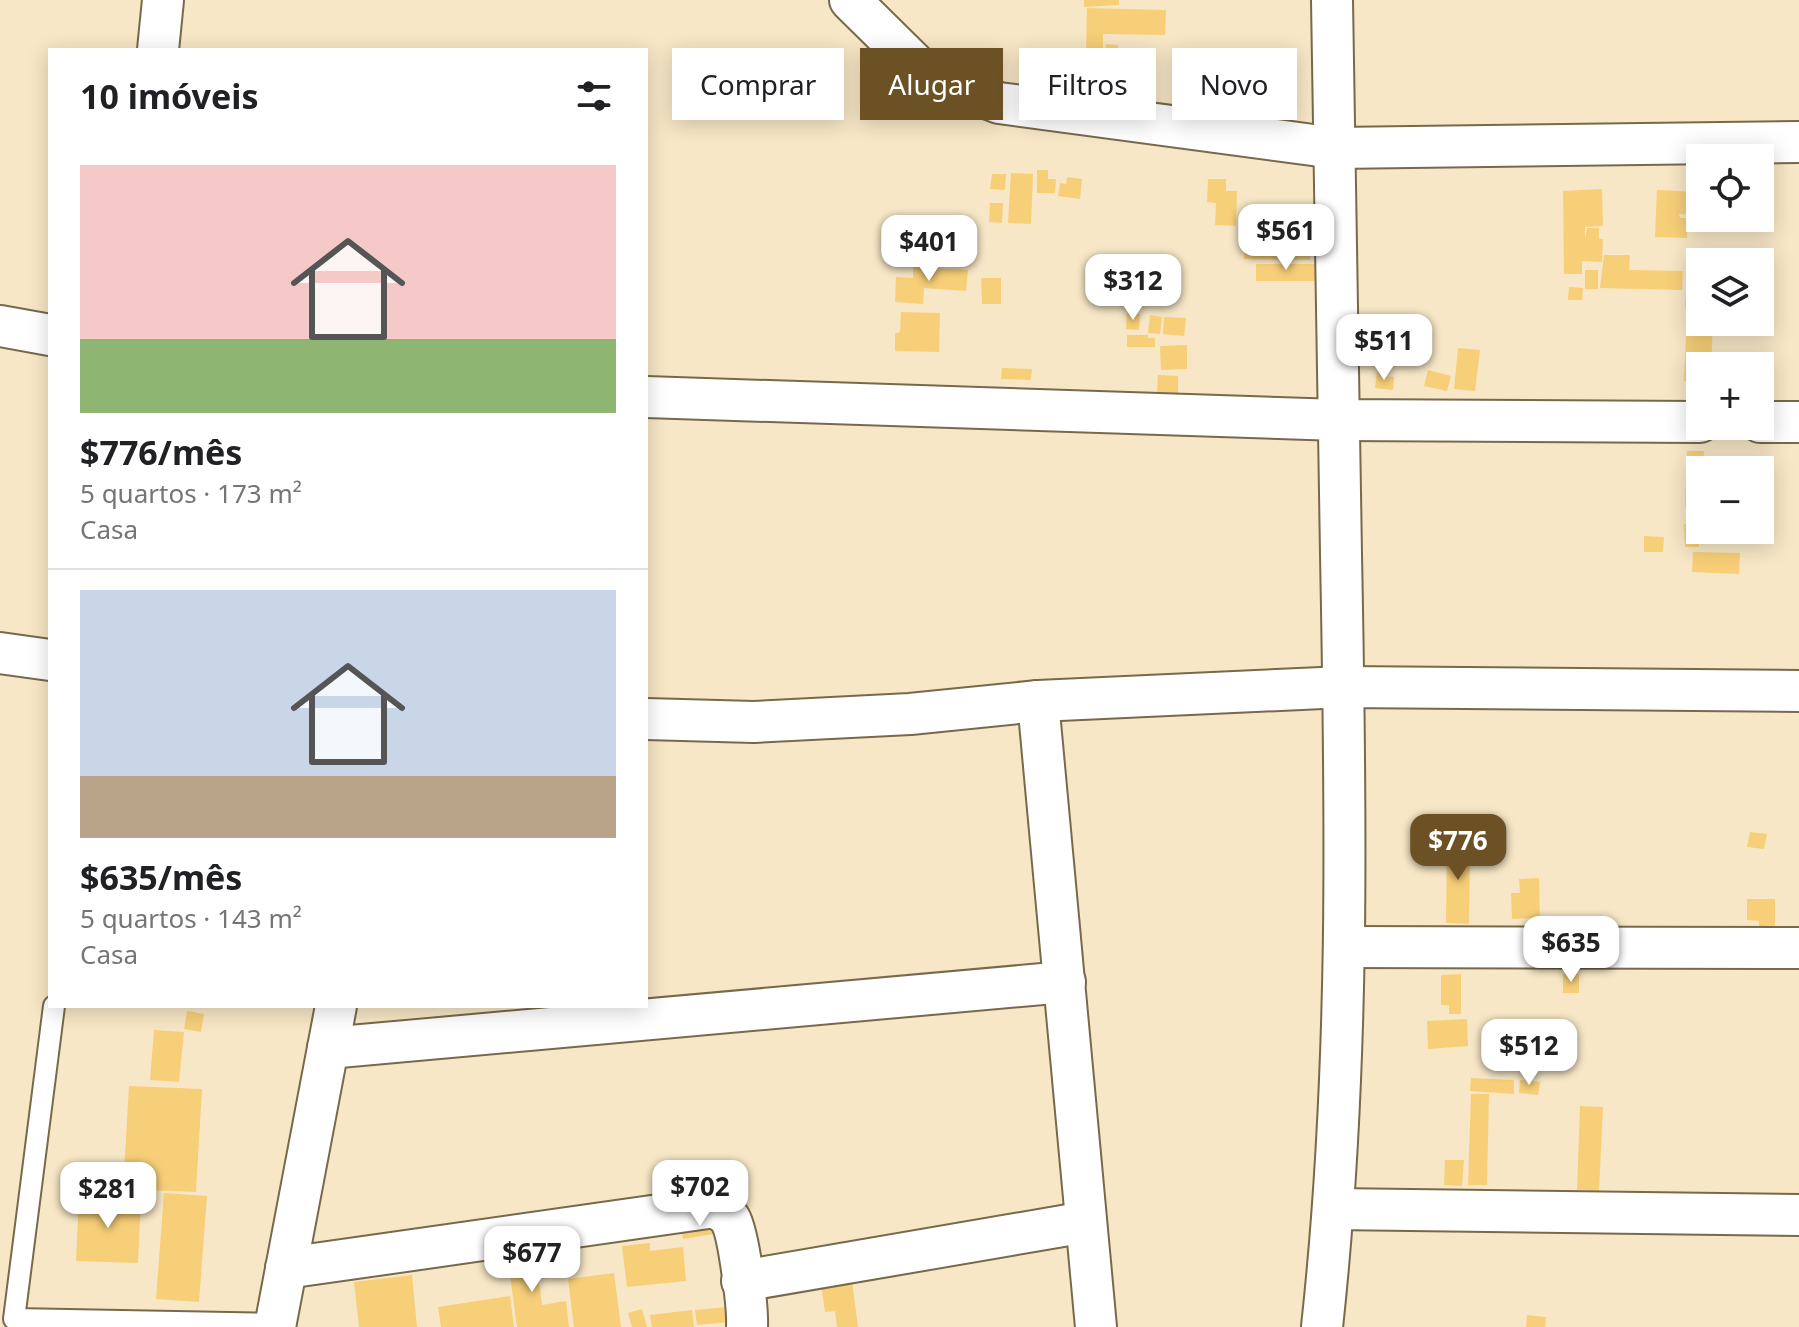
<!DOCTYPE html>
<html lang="pt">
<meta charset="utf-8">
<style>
:root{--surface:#fff;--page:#f2f2f2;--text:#202124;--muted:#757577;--line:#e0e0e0;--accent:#6c5124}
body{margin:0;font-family:"Noto Sans",sans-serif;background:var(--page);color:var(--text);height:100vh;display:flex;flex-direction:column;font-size:30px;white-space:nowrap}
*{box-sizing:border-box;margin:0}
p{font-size:26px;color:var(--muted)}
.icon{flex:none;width:44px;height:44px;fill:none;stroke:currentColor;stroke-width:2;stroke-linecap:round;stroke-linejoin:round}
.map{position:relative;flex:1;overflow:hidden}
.side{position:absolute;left:48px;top:48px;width:600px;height:960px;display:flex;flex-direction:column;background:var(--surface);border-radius:0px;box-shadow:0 4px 20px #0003}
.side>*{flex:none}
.top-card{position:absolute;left:672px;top:48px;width:760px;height:72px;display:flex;gap:16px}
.buttons{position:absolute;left:1686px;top:144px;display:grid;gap:16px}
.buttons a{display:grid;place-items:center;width:88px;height:88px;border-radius:0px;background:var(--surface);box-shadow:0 4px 20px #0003;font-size:40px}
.price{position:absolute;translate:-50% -68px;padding:0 18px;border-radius:16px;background:#fff;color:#222;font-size:26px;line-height:52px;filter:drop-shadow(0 2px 4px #0008)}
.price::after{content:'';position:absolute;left:50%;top:48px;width:24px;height:18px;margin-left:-12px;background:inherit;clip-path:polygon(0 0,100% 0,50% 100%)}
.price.selected{background:var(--accent);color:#fff}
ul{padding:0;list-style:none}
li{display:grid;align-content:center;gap:16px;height:424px;padding:0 32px}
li+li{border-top:2px solid var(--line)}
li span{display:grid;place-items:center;height:248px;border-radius:0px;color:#555}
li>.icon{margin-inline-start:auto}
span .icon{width:144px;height:144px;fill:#fffc;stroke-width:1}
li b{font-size:34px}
h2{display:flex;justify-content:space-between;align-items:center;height:96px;padding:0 32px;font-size:34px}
.tag{padding:0 28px;border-radius:0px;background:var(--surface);box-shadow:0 4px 20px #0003;font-size:28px;line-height:72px}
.tag.selected{background:var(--accent);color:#fff}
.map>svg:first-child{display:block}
</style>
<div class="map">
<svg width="1799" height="1327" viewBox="0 0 1799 1327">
<rect width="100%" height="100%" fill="#f7e7c6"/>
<g fill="#f7cf78">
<polygon points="1084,0 1119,0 1119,5 1084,7"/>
<polygon points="1087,8 1166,10 1165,35 1103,34 1103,50 1086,51"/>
<polygon points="1106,44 1118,45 1113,105 1084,103 1088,56 1105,57"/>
<polygon points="1196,81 1224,84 1222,113 1194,110"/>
<polygon points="1037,170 1048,170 1048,179 1056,179 1055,193 1037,193"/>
<polygon points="1011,173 1033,174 1031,224 1008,223"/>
<polygon points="992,174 1006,174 1005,190 990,189"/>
<polygon points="1067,177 1082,179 1080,199 1058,196 1060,183 1066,184"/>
<polygon points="1208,179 1226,179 1226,191 1237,191 1236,226 1215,225 1216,203 1207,202"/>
<polygon points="1602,189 1603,226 1585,227 1585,238 1587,228 1599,228 1599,239 1603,239 1602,262 1582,261 1582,274 1564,274 1563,191"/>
<polygon points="1657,190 1700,192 1700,215 1679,214 1680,218 1688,218 1687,238 1655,237"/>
<polygon points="990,203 1003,203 1002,223 989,222"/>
<polygon points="1244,223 1310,224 1310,260 1244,259"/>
<polygon points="1604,255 1630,255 1629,270 1683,271 1682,290 1600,288"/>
<rect x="1256" y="264" width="59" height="17"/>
<polygon points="913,267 968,270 966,291 924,288 923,304 895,302 896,277 913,278"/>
<rect x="1585" y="270" width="13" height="19"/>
<polygon points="981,278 1001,278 1001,304 982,304"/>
<polygon points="1569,287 1583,288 1582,300 1568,300"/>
<polygon points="1686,292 1700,293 1700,307 1685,307"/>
<polygon points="1687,311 1700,311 1700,322 1713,322 1711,366 1700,366 1700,381 1684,381"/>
<polygon points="901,312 940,313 939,352 895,351 895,334 900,332"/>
<polygon points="1127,313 1140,314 1139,330 1126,329"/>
<polygon points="1150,315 1162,317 1160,334 1148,333"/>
<polygon points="1164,317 1186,318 1184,336 1163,334"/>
<polygon points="1127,335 1148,335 1148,338 1155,338 1155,347 1127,347"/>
<polygon points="1187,345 1187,369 1161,370 1160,346"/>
<polygon points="1458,348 1480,350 1475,391 1454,389"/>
<polygon points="1002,368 1032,369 1031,380 1001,379"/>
<polygon points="1428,370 1451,376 1447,391 1424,386"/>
<polygon points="1377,372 1381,373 1381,376 1394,377 1393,390 1375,388"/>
<polygon points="1158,375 1178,376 1178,393 1157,392"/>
<polygon points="1687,451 1704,451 1703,470 1700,470 1700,507 1685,507"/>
<polygon points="1684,524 1698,524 1699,547 1685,547"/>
<polygon points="1644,536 1664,537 1663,552 1644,552"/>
<polygon points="1693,552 1740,553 1739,574 1692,572"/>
<polygon points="1750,832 1767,834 1764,849 1747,847"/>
<polygon points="1447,841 1470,841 1469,924 1446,923"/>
<polygon points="1539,878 1540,918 1512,919 1511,893 1520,893 1519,879"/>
<polygon points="1747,899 1775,899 1775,929 1759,929 1759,921 1747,920"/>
<polygon points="1461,974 1461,1014 1449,1014 1449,1005 1441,1005 1441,975"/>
<rect x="1563" y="974" width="16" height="19"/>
<polygon points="187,1011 204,1014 201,1032 184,1029"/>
<polygon points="1467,1019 1468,1046 1428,1049 1427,1021"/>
<polygon points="154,1030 184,1032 179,1082 150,1080"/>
<polygon points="1471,1078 1514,1080 1514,1094 1470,1091"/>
<polygon points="1520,1080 1540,1082 1538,1095 1519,1093"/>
<polygon points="129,1086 202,1089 196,1192 123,1189"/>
<polygon points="1471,1094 1489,1094 1487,1185 1468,1185"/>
<polygon points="1580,1106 1603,1107 1599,1191 1577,1190"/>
<polygon points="1445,1160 1464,1160 1462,1186 1444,1185"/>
<polygon points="164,1193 207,1196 199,1302 156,1299"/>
<polygon points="79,1196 141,1198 138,1263 76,1261"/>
<polygon points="717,1217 719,1233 683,1239 680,1222"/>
<polygon points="650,1243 650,1251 683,1247 686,1281 627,1287 622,1246"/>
<polygon points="535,1249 542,1305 566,1301 569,1327 517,1327 507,1253"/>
<polygon points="614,1273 621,1327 574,1327 568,1279"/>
<polygon points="412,1275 417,1327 359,1327 354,1282"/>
<polygon points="852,1281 858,1327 837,1327 835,1311 825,1312 821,1285"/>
<polygon points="510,1296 514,1327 441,1327 438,1307"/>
<polygon points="738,1306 740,1321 697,1325 695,1310"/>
<polygon points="642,1309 647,1327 632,1327 628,1313"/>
<polygon points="692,1310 694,1327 652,1327 650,1315"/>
<polygon points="1527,1315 1546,1317 1545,1327 1526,1327"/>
</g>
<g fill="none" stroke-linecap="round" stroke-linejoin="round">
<defs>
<polyline id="service" points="54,1006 14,1319 276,1324"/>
<g id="minor">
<polyline points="850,0 925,74 999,103 1335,148 1799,142"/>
<polyline points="158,50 163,0"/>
<polyline points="0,326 50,335"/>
<polyline points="646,397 1339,420 1700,422"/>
<polyline points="1760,422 1799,422"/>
<polyline points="0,653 50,660"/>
<polyline points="1038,701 1096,1327"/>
<polyline points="646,719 754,722 910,714 1038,701 1344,687 1799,691"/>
<polyline points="1344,947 1799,948"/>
<polyline points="328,1048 1065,982"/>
<polyline points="1333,1209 1799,1215"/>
<path d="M286 1268 715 1207C720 1211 726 1213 730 1219 739 1234 748 1308 747 1327"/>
<polyline points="742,1281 1086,1222"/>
<polyline points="275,1327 336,1006"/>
<path d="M1322 1327C1350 1070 1346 812 1341 554 1338 369 1335 185 1332 0"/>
</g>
</defs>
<use href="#service" stroke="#77694b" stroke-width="24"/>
<use href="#minor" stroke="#77694b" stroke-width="44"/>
<use href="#service" stroke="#fff" stroke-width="20"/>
<use href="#minor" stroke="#fff" stroke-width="40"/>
</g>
</svg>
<div class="buttons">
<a><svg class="icon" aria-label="locate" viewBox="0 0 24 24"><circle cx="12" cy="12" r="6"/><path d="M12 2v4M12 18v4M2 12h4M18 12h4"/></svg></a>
<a><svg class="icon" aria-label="layers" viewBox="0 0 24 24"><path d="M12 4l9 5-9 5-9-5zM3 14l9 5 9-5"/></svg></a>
<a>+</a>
<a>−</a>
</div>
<b class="price" style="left:1286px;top:272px">$561</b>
<b class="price" style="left:929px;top:283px">$401</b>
<b class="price" style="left:1133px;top:322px">$312</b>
<b class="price" style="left:1384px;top:382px">$511</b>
<b class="price selected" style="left:1458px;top:882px">$776</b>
<b class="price" style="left:1571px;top:984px">$635</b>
<b class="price" style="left:1529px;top:1087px">$512</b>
<b class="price" style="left:700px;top:1228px">$702</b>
<b class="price" style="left:108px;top:1230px">$281</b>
<b class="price" style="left:532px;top:1294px">$677</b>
<div class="top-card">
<a class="tag">Comprar</a>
<a class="tag selected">Alugar</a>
<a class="tag">Filtros</a>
<a class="tag">Novo</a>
</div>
<section class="side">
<h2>10 imóveis<svg class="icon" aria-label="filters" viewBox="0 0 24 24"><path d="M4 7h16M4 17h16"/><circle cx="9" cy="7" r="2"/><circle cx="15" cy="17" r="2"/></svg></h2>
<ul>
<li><span style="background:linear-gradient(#f6c9c9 70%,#8fb573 0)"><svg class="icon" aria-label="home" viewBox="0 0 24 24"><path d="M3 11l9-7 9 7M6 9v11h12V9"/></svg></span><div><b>$776/mês</b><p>5 quartos · 173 m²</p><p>Casa</p></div></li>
<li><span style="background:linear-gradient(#c9d6e8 75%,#b9a48a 0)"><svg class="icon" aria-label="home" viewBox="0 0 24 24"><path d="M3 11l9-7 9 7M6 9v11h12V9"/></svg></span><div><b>$635/mês</b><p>5 quartos · 143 m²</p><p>Casa</p></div></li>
</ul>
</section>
</div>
